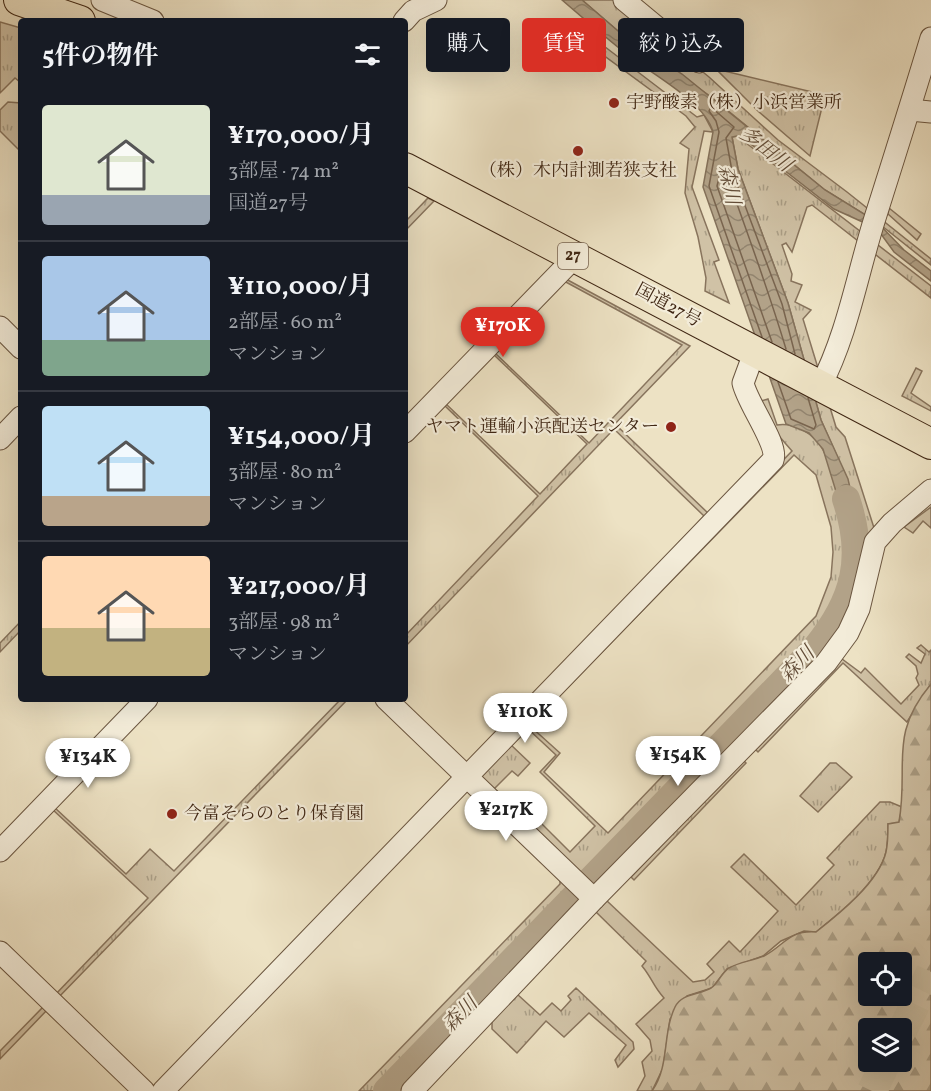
<!DOCTYPE html>
<html lang="ja">
<meta charset="utf-8">
<style>
:root{--surface:#171b24;--page:#242831;--text:#f1f3f6;--muted:#9ea1a6;--line:#363941;--accent:#d93025}
body{margin:0;font-family:Vollkorn,"Noto Serif JP",serif;background:var(--page);color:var(--text);height:100vh;display:flex;flex-direction:column;font-size:22px;white-space:nowrap}
*{box-sizing:border-box;margin:0}
p{font-size:20px;color:var(--muted)}
.icon{flex:none;width:33px;height:33px;fill:none;stroke:currentColor;stroke-width:2;stroke-linecap:round;stroke-linejoin:round}
.map{position:relative;flex:1;overflow:hidden}
.panel{position:absolute;left:18px;top:18px;width:390px;height:684px;display:flex;flex-direction:column;background:var(--surface);border-radius:6px;box-shadow:0 6px 24px #0002}
.panel>*{flex:none}
.hud{position:absolute;left:426px;top:18px;width:414px;height:54px;display:flex;gap:12px}
.fabs{position:absolute;left:858px;top:952px;display:grid;gap:12px}
.fabs a{display:grid;place-items:center;width:54px;height:54px;border-radius:6px;background:var(--surface);box-shadow:0 6px 24px #0002;font-size:30px}
.price{position:absolute;translate:-50% -51px;padding:0 14px;border-radius:21px;background:#fff;color:#222;font-size:20px;line-height:39px;filter:drop-shadow(0 2px 3px #0008)}
.price::after{content:'';position:absolute;left:50%;top:36px;width:18px;height:14px;margin-left:-9px;background:inherit;clip-path:polygon(0 0,100% 0,50% 100%)}
.price.current{background:var(--accent);color:#fff}
ul{padding:0;list-style:none}
li{display:flex;align-items:center;gap:18px;height:150px;padding:0 24px}
li+li{border-top:2px solid var(--line)}
li span{display:grid;place-items:center;flex:none;width:168px;height:120px;border-radius:6px;color:#555}
li>.icon{margin-inline-start:auto}
span .icon{width:72px;height:72px;fill:#fffc;stroke-width:1}
li b{font-size:26px}
h2{display:flex;justify-content:space-between;align-items:center;height:72px;padding:0 24px;font-size:26px}
.pill{padding:0 21px;border-radius:6px;background:var(--surface);box-shadow:0 6px 24px #0002;font-size:21px;line-height:54px}
.pill.current{background:var(--accent);color:#fff}
.map>svg:first-child{display:block}
</style>
<div class="map">
<svg width="931" height="1091" viewBox="0 0 931 1091">
<defs>
<pattern id="grass-tufts" width="24" height="20" patternUnits="userSpaceOnUse" patternTransform="scale(1.5)"><rect width="24" height="20" fill="#d0c2a6"/><path d="M3 7l-1-3M5 7V3M7 7l1-3M15 17l-1-3M17 17v-4M19 17l1-3" fill="none" stroke="#aa9e86"/></pattern>
<pattern id="forest-firs" width="22" height="20" patternUnits="userSpaceOnUse" patternTransform="scale(1.5)"><rect width="22" height="20" fill="#d0c2a6"/><path d="M5 1l3.5 6h-7zM16 11l3.5 6h-7z" fill="#aa9e86"/></pattern>
<pattern id="water-waves" width="16" height="10" patternUnits="userSpaceOnUse" patternTransform="scale(1.5)"><rect width="16" height="10" fill="#b2a288"/><path d="M0 5q4-4 8 0t8 0" fill="none" stroke="#92846e"/></pattern>
</defs>
<rect width="100%" height="100%" fill="#ede2c4"/>
<filter id="stains"><feTurbulence type="fractalNoise" baseFrequency=".00333" numOctaves="4"/><feColorMatrix values="0 0 0 0 .2 0 0 0 0 .09 0 0 0 0 .02 0 0 0 .5 -.17"/></filter>
<radialGradient id="worn" r=".72"><stop offset=".6" stop-color="#630" stop-opacity="0"/><stop offset="1" stop-color="#630" stop-opacity=".3"/></radialGradient>
<g fill="url(#grass-tufts)" stroke="#88745d" stroke-width="1.5" fill-rule="evenodd">
<polygon points="582,0 615,0 709,77 778,140 847,192 931,259 931,265 877,222 825,190 710,96 625,37"/>
<polygon points="0,22 21,28 21,83 15,78 0,93"/>
<polygon points="596,40 697,117 704,115 713,132 704,131 692,187 719,260 714,262 729,303 705,291 706,278 698,237 685,193 689,149 680,143 695,127 686,116 591,46"/>
<polygon points="716,69 825,95 810,156 759,112"/>
<polygon points="8,102 21,103 21,152 0,131 0,110"/>
<polygon points="737,136 931,286 931,298 812,205 807,207 792,252 786,243 782,245 792,274 791,281 802,285 795,302 811,310 803,319 836,427 845,437 875,531 843,631 589,889 829,641 848,612 862,554 857,514 847,479 821,420 788,303 738,169 732,137"/>
<polygon points="428,198 434,201 405,231 405,222"/>
<polygon points="889,208 921,234 917,240 888,214"/>
<path d="M564 278 690 346 615 424 710 515 467 766 704 516 614 429 405 647V636L538 496 444 405 405 445V443L444 402 540 494 587 444 492 353ZM564 281 682 345 589 443 495 353Z"/>
<polygon points="916,368 922,371 911,393 931,407 931,411 902,396"/>
<path d="M768 399 777 425C794 422 815 434 823 450 838 478 855 539 849 570 844 599 830 621 812 644L582 882 523 822 531 813 570 852 595 826 540 772 556 755 526 727 792 451 772 428 761 401ZM794 455 816 475 831 527 833 552 831 577 816 616 608 833 544 772 560 753 530 726Z"/>
<polygon points="931,507 931,528 923,521 913,533 904,527"/>
<polygon points="21,621 21,630 0,652 0,643"/>
<polygon points="921,645 929,652 931,650 931,684 907,722 843,663 758,752 755,749 842,659 861,673 865,668 901,704 919,685 916,678 918,674 916,666 906,657 909,654 921,663 925,654 917,648"/>
<polygon points="341,699 348,699 57,999 54,996 148,898 52,809 54,807 126,874 150,849 174,871"/>
<polygon points="510,744 530,763 518,776 512,771 493,790 478,776"/>
<polygon points="743,760 746,763 634,880 631,877"/>
<polygon points="830,763 836,763 852,777 818,812 800,796"/>
<path d="M880 802H890L902 807 899 823 888 824C888 833 888 843 886 852 879 882 840 913 816 932L804 931 781 941 763 956 727 969 712 988 687 996 670 1019 663 1068 652 1091H637L645 1076 642 1062 652 1051 650 1040 636 1024 664 998C653 986 652 978 642 966L646 961 595 911 606 900 693 982 705 980 714 972 707 964 729 941 740 952 778 911 731 867 744 854 796 905 834 865 827 858Z"/>
<polygon points="560,879 572,883 567,888 571,892 378,1091 359,1091 560,884"/>
<polygon points="576,988 633,1042 634,1049 618,1067 615,1060 626,1045 589,1013 564,1037 546,1021 517,1053 492,1029 492,1021 517,994 540,1015 552,1003 561,1011 571,1000 568,996"/>
<polygon points="45,1005 48,1009 0,1059 0,1051"/>
</g>
<path fill="url(#forest-firs)" stroke="#88745d" stroke-width="1.5" fill-rule="evenodd" d="M931 684V1091H652C670 1066 662 1034 675 1007 682 993 699 995 711 988 718 984 721 973 729 968 739 962 752 961 764 956 784 946 788 930 816 932 839 914 879 882 886 852 888 843 888 833 888 824L899 822C909 765 888 735 931 684ZM868 963H902V996H868ZM868 1029H902V1062H868Z"/>
<path fill="url(#water-waves)" stroke="#84715a" stroke-width="1.5" d="M562 0H582L625 37 682 74 825 190 877 222 904 250 931 271V281L894 252 881 234 867 224 834 209 748 142 737 136 732 137 738 169 788 303 821 420 848 479 861 536 850 537 823 449 809 433 786 424 703 187 713 132C705 102 653 75 629 56 606 38 584 19 562 0Z"/>
<g fill="none" stroke-linecap="round" stroke-linejoin="round">
<g stroke="#79644e" stroke-width="1.5">
<polyline points="762,337 709,186 719,132 716,121 709,111 711,107 734,127 726,138 732,171 782,304 795,354"/>
<path d="M772 342 717 186 721 170 725 171C747 231 768 289 786 349"/>
<polyline points="778,382 791,419 814,429 816,425 808,398"/>
</g>
<path stroke="#b2a288" stroke-width="28" d="M387 1091 816 648C855 600 866 558 846 499"/>
<g stroke="#cabda1" stroke-width="30" stroke-dasharray="30 15" stroke-linecap="butt">
<polyline points="902,1031 931,972"/>
<polyline points="872,1091 886,1062"/>
</g>
<defs>
<g id="minor">
<polyline points="102,0 153,21"/>
<polyline points="624,0 699,62"/>
<polyline points="404,21 413,11 436,0"/>
<polyline points="910,110 931,112"/>
<polyline points="0,327 21,348"/>
<path d="M820 387C848 333 857 275 875 218 894 158 913 98 931 38"/>
<polyline points="405,432 575,257"/>
<polyline points="0,439 21,417"/>
<polyline points="386,699 594,899"/>
<polyline points="0,851 147,699"/>
<polyline points="0,952 144,1091"/>
<path d="M163 1091 773 460C779 445 747 403 743 383L754 353"/>
<polyline points="412,1091 594,899 826,663 848,633 859,609 875,542 892,523 931,490"/>
</g>
<g id="highway">
<polyline points="19,0 80,21"/>
<polyline points="405,168 931,444"/>
</g>
</defs>
<use href="#minor" stroke="#6b5640" stroke-width="23"/>
<use href="#highway" stroke="#402714" stroke-width="32"/>
<use href="#minor" stroke="#f3ecd9" stroke-width="21"/>
<use href="#highway" stroke="#ede2c4" stroke-width="30"/>
</g>
<g fill="#8f2418" stroke="#f3ecd9" stroke-width="2">
<circle cx="614" cy="103" r="6"/>
<circle cx="578" cy="151" r="6"/>
<circle cx="671" cy="427" r="6"/>
<circle cx="172" cy="814" r="6"/>
</g>
<g text-anchor="middle" dominant-baseline="central" stroke-width="4.5" stroke-linejoin="round" paint-order="stroke">
<rect fill="#f3ecd9" stroke="#76624f" stroke-width="1.5" x="558" y="243" width="30" height="26" rx="4.5"/>
<g font-size="16" font-weight="bold" fill="#402714">
<text x="573" y="256">27</text>
</g>
<g font-size="18" fill="#402714" stroke="#f3ecd9" text-anchor="start">
<text x="626" y="103">宇野酸素（株）小浜営業所</text>
<text x="578" y="171" text-anchor="middle">（株）木内計測若狭支社</text>
<text x="659" y="427" text-anchor="end">ヤマト運輸小浜配送センター</text>
<text x="184" y="814">今富そらのとり保育園</text>
</g>
<g font-size="18" fill="#402714" stroke="#f3ecd9">
<text transform="translate(668 306) rotate(28)">国道27号</text>
</g>
<g font-size="20" font-style="italic" fill="#624c37" stroke="#f3ecd9">
<text transform="translate(765 150) rotate(38)">多田川</text>
<text transform="translate(728 185) rotate(78)">森川</text>
<text transform="translate(798 665) rotate(-46)">森川</text>
<text transform="translate(461 1015) rotate(-46)">森川</text>
</g>
</g>
<rect width="100%" height="100%" filter="url(#stains)"/>
<rect width="100%" height="100%" fill="url(#worn)"/>
</svg>
<div class="fabs">
<a><svg class="icon" aria-label="locate" viewBox="0 0 24 24"><circle cx="12" cy="12" r="6"/><path d="M12 2v4M12 18v4M2 12h4M18 12h4"/></svg></a>
<a><svg class="icon" aria-label="layers" viewBox="0 0 24 24"><path d="M12 4l9 5-9 5-9-5zM3 14l9 5 9-5"/></svg></a>
</div>
<b class="price current" style="left:503px;top:358px">¥170K</b>
<b class="price" style="left:525px;top:744px">¥110K</b>
<b class="price" style="left:678px;top:787px">¥154K</b>
<b class="price" style="left:88px;top:789px">¥134K</b>
<b class="price" style="left:506px;top:842px">¥217K</b>
<div class="hud">
<a class="pill">購入</a>
<a class="pill current">賃貸</a>
<a class="pill">絞り込み</a>
</div>
<section class="panel">
<h2>5件の物件<svg class="icon" aria-label="filters" viewBox="0 0 24 24"><path d="M4 7h16M4 17h16"/><circle cx="9" cy="7" r="2"/><circle cx="15" cy="17" r="2"/></svg></h2>
<ul>
<li><span style="background:linear-gradient(#dfe7d0 75%,#9aa5b1 0)"><svg class="icon" aria-label="home" viewBox="0 0 24 24"><path d="M3 11l9-7 9 7M6 9v11h12V9"/></svg></span><div><b>¥170,000/月</b><p>3部屋 · 74 m²</p><p>国道27号</p></div></li>
<li><span style="background:linear-gradient(#a9c7e8 70%,#7fa58c 0)"><svg class="icon" aria-label="home" viewBox="0 0 24 24"><path d="M3 11l9-7 9 7M6 9v11h12V9"/></svg></span><div><b>¥110,000/月</b><p>2部屋 · 60 m²</p><p>マンション</p></div></li>
<li><span style="background:linear-gradient(#bfe0f5 75%,#b9a48a 0)"><svg class="icon" aria-label="home" viewBox="0 0 24 24"><path d="M3 11l9-7 9 7M6 9v11h12V9"/></svg></span><div><b>¥154,000/月</b><p>3部屋 · 80 m²</p><p>マンション</p></div></li>
<li><span style="background:linear-gradient(#ffd9b3 60%,#c2b280 0)"><svg class="icon" aria-label="home" viewBox="0 0 24 24"><path d="M3 11l9-7 9 7M6 9v11h12V9"/></svg></span><div><b>¥217,000/月</b><p>3部屋 · 98 m²</p><p>マンション</p></div></li>
</ul>
</section>
</div>
